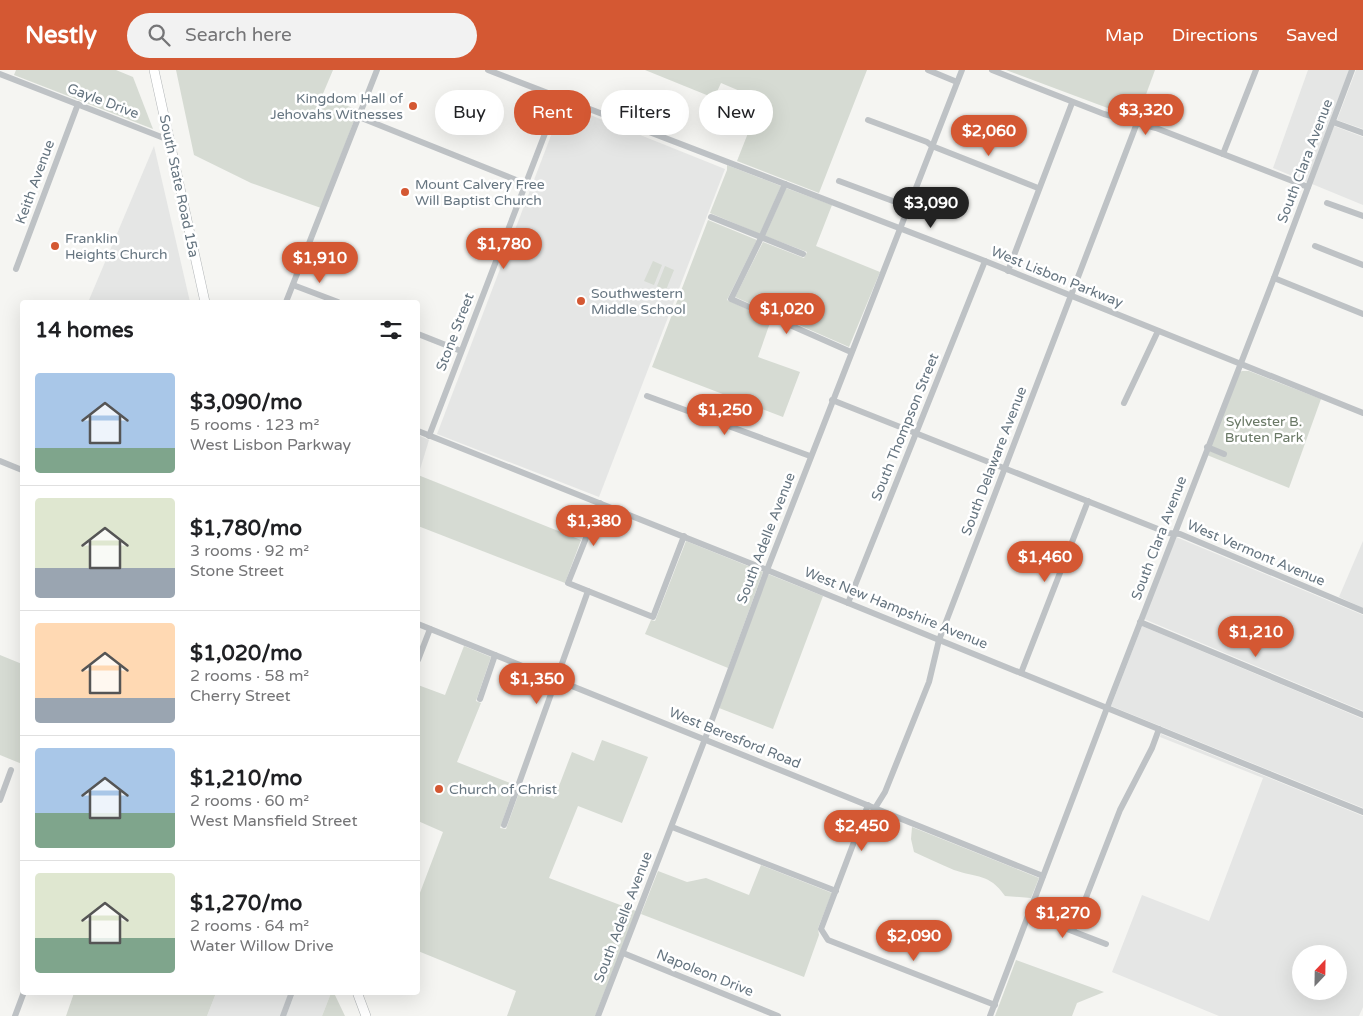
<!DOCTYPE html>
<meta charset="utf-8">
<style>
:root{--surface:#fff;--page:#f2f2f2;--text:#202124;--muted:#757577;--line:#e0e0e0;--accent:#d45833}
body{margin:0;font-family:"Varela Round",sans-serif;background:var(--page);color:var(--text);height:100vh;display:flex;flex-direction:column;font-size:19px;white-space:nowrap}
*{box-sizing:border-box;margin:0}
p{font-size:16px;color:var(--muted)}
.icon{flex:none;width:28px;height:28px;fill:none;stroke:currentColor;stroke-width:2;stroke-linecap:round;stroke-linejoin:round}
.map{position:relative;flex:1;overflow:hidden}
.sheet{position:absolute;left:20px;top:230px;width:400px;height:695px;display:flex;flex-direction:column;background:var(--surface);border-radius:5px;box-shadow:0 5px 20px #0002}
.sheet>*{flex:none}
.banner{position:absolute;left:435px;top:20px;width:475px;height:45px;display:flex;gap:10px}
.needle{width:32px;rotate:22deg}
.controls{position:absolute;left:1292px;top:875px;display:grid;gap:10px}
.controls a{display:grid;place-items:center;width:55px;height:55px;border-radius:50%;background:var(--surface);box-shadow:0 5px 20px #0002;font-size:25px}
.price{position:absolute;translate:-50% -42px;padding:0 11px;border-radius:18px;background:var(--accent);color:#fff;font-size:16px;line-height:32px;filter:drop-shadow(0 1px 2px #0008)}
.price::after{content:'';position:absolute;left:50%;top:30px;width:15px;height:11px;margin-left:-8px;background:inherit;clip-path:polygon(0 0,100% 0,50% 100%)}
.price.active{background:#222;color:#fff}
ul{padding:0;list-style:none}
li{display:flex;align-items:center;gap:15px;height:125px;padding:0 15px}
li+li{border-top:1px solid var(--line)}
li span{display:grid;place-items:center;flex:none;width:140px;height:100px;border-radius:5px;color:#555}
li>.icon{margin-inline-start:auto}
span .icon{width:60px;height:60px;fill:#fffc;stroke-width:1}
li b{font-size:21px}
h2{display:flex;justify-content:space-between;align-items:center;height:60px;padding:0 15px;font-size:21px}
.pill{padding:0 18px;border-radius:22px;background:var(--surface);box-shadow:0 5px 20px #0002;font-size:18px;line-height:45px}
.pill.active{background:var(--accent);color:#fff}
header{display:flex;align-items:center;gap:30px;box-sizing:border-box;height:70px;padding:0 25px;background:var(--accent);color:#fff}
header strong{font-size:24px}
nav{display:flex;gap:28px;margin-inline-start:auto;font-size:18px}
.search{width:350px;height:45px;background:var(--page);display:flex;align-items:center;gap:12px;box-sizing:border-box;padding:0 18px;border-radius:28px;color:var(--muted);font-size:19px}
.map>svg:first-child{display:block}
</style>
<header>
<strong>Nestly</strong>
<div class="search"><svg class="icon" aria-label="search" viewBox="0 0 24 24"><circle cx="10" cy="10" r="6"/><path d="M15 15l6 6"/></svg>Search here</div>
<nav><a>Map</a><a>Directions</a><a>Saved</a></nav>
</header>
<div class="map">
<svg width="1363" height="946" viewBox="0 0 1363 946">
<rect width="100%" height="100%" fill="#f5f5f2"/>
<g fill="#e5e6e5" fill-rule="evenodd">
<polygon points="1308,0 1349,0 1307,112 1273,98"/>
<polygon points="1356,0 1363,0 1363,59 1337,50"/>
<polygon points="563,34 725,99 599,427 437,364"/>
<polygon points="1334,56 1363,67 1363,135 1312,114"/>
<polygon points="154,76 190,232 97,232 89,230"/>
<polygon points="418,365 429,370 418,406"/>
<polygon points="1176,467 1363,545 1363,641 1144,549"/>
<polygon points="1363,471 1363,538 1339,527"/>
<polygon points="1142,556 1363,649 1363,738 1111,636"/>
<path d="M1161 664 1363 746V937L1359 946H1219L1112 902 1142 825 1209 851 1263 708 1160 667ZM1301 884H1339V921H1301Z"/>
<polygon points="216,923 289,923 280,946 207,946"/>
<polygon points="295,923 331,923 322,946 286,946"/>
</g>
<g fill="#d6dbd3">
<polygon points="16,0 116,0 133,7 153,59 14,5"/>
<polygon points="176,0 333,0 322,26 358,40 321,138 251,113 194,85"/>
<polygon points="645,0 867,0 819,123 737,91 761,30 721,13 714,28"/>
<polygon points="1006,0 1155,0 1137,49"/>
<polygon points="727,95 781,116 760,164 710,143 727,100"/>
<polygon points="786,118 832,135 816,176 880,202 849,277 735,227 763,172 804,188 807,182 765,166"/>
<polygon points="708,150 757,170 727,230 771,250 758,287 800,302 783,347 652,297"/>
<polygon points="653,191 662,195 654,215 644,211"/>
<polygon points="665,196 674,200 666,220 657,216"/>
<polygon points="1242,301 1249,301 1321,329 1289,418 1207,385 1240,302"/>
<polygon points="418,405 581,470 565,513 418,456"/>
<polygon points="686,471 763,502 728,598 645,564 651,550 655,551"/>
<polygon points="768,504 823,526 773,659 719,638"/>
<polygon points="464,576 491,587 476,631 481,633 457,692 515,715 500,758 506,759 521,717 554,729 572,682 594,691 602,670 648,687 622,753 578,736 549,808 636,841 595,946 507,946 516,921 418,881 418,828 443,762 418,751 418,615 445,625"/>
<polygon points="0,585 22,594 22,694 0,685"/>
<path d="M912 757 1039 808 1031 828 1005 826C989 803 977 808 954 800 940 794 927 788 914 782L911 769Z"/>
<polygon points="761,795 832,823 818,858 819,865 804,907 641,844 658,801 687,812 706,808 749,825"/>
<polygon points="1016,890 1104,922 1077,933 1072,946 995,946"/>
<polygon points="74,923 74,922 216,923 207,946 66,946"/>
<polygon points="331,923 334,923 345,946 322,946"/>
</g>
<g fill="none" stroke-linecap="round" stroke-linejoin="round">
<defs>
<g id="highway">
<polyline points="154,0 205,232"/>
<polyline points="357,922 366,946"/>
</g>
</defs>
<use href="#highway" stroke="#b1b5b7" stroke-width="10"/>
<g stroke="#bec2c5" stroke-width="6">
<polyline points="488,0 985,191 1363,343"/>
<polyline points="928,0 957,12"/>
<polyline points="992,0 1104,44 1156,58 1308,117"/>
<polyline points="0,4 169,70"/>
<polyline points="359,47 526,114"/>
<polyline points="868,50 927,72 932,76 1038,118"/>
<polyline points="1333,52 1363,63"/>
<polyline points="1223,84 1256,0"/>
<polyline points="839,111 909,137"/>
<polyline points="785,114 761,168 731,229 851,282"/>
<polyline points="1327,133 1363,146"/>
<polyline points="711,147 803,184"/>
<polyline points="1315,176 1363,195"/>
<polyline points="16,199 78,34"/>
<polyline points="1008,201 1072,33"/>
<polyline points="1274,208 1363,244"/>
<polyline points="293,215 338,232"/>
<polyline points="286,232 377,0"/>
<polyline points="418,264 461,281"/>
<polyline points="647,326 810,386"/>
<polyline points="832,330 1168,463 1180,464 1363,541"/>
<polyline points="1124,333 1158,261"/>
<polyline points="418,361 767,500 1363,742"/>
<polyline points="429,366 559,27"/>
<polyline points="1207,377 1224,384"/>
<polyline points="0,391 22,400"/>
<polyline points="600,433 568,513 653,547 684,466"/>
<polyline points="848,533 985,191"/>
<polyline points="1140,552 1363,645"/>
<polyline points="418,554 1043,806"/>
<polyline points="418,590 430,559"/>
<polyline points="1021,603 1088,431"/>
<polyline points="480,629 495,585"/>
<polyline points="0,730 11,700"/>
<polyline points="868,735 821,859 828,870 995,935"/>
<polyline points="875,738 885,722 929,612 939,570 1137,53"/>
<polyline points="504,755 588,521"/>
<polyline points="672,757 836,821"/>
<polyline points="1028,844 1106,874"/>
<polyline points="1073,861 1120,740 1152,678 1159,659"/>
<polyline points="623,883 778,946"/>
<polyline points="15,946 24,922"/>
<polyline points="283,946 292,922"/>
<polyline points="598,946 705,669 767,500 962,0"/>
<polyline points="990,946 1107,638 1274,208 1352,0"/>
</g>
<use href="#highway" stroke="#fff" stroke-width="9"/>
</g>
<g fill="#d45833" stroke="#fff" stroke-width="2">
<circle cx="413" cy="36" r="5"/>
<circle cx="405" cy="122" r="5"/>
<circle cx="55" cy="176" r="5"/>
<circle cx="581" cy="231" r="5"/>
<circle cx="439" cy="719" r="5"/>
</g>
<g text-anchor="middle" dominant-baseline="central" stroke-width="5" stroke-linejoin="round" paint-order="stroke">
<g font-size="14" fill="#667580" stroke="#fff" text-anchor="start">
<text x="403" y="28" text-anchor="end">Kingdom Hall of<tspan x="403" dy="16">Jehovahs Witnesses</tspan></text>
<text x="415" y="114">Mount Calvery Free<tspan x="415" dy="16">Will Baptist Church</tspan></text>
<text x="65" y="168">Franklin<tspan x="65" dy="16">Heights Church</tspan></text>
<text x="591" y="223">Southwestern<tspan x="591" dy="16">Middle School</tspan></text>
<text x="449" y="719">Church of Christ</text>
</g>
<g font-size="14" fill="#667580" stroke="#fff">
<text transform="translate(103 31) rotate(21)">Gayle Drive</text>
<text transform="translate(1305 91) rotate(-69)">South Clara Avenue</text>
<text transform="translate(35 112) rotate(-70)">Keith Avenue</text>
<text transform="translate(179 116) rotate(78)">South State Road 15a</text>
<text transform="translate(1057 207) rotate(22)">West Lisbon Parkway</text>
<text transform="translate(455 262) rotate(-69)">Stone Street</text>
<text transform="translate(905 357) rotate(-68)">South Thompson Street</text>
<text transform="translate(994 391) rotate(-69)">South Delaware Avenue</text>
<text transform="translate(766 468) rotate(-69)">South Adelle Avenue</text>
<text transform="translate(1159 468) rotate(-69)">South Clara Avenue</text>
<text transform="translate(1256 483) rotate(23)">West Vermont Avenue</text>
<text transform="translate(896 538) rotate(22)">West New Hampshire Avenue</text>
<text transform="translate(735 668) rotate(22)">West Beresford Road</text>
<text transform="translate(623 847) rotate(-69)">South Adelle Avenue</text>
<text transform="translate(705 903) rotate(22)">Napoleon Drive</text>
</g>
<g font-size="14" fill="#697865" stroke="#fff">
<text x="1264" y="351">Sylvester B.<tspan x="1264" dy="16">Bruten Park</tspan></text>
</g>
</g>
</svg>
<div class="controls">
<a><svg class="needle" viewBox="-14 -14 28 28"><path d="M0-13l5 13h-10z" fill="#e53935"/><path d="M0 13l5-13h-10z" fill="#757577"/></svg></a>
</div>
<b class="price" style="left:1146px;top:66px">$3,320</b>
<b class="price" style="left:989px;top:87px">$2,060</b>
<b class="price active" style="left:931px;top:159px">$3,090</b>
<b class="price" style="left:504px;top:200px">$1,780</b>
<b class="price" style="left:320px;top:214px">$1,910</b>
<b class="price" style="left:787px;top:265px">$1,020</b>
<b class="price" style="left:725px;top:366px">$1,250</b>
<b class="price" style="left:594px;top:477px">$1,380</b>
<b class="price" style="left:1045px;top:513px">$1,460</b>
<b class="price" style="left:1256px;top:588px">$1,210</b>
<b class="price" style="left:537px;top:635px">$1,350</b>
<b class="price" style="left:862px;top:782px">$2,450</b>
<b class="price" style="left:1063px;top:869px">$1,270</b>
<b class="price" style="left:914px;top:892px">$2,090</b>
<div class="banner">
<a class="pill">Buy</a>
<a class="pill active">Rent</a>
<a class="pill">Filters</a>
<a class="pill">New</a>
</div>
<section class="sheet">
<h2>14 homes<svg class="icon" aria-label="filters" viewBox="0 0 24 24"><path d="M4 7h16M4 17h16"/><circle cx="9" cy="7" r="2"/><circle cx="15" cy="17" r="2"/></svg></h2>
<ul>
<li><span style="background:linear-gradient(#a9c7e8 75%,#7fa58c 0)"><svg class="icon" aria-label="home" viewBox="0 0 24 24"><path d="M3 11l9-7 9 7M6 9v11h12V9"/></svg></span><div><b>$3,090/mo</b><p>5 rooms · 123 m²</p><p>West Lisbon Parkway</p></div></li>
<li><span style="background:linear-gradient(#dfe7d0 70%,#9aa5b1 0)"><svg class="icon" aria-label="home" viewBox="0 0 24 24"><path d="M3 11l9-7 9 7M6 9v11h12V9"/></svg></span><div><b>$1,780/mo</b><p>3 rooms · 92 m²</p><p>Stone Street</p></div></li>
<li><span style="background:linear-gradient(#ffd9b3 75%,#9aa5b1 0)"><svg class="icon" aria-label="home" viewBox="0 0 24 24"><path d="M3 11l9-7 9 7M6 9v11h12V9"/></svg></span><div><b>$1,020/mo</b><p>2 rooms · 58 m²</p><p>Cherry Street</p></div></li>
<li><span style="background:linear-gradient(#a9c7e8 65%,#7fa58c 0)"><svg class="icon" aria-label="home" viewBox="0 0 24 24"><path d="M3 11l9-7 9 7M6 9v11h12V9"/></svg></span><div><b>$1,210/mo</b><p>2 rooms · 60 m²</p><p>West Mansfield Street</p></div></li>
<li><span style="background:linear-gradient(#dfe7d0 65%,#7fa58c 0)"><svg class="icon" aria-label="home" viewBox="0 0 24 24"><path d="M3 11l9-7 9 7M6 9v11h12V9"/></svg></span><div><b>$1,270/mo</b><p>2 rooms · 64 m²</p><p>Water Willow Drive</p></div></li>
</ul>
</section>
</div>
